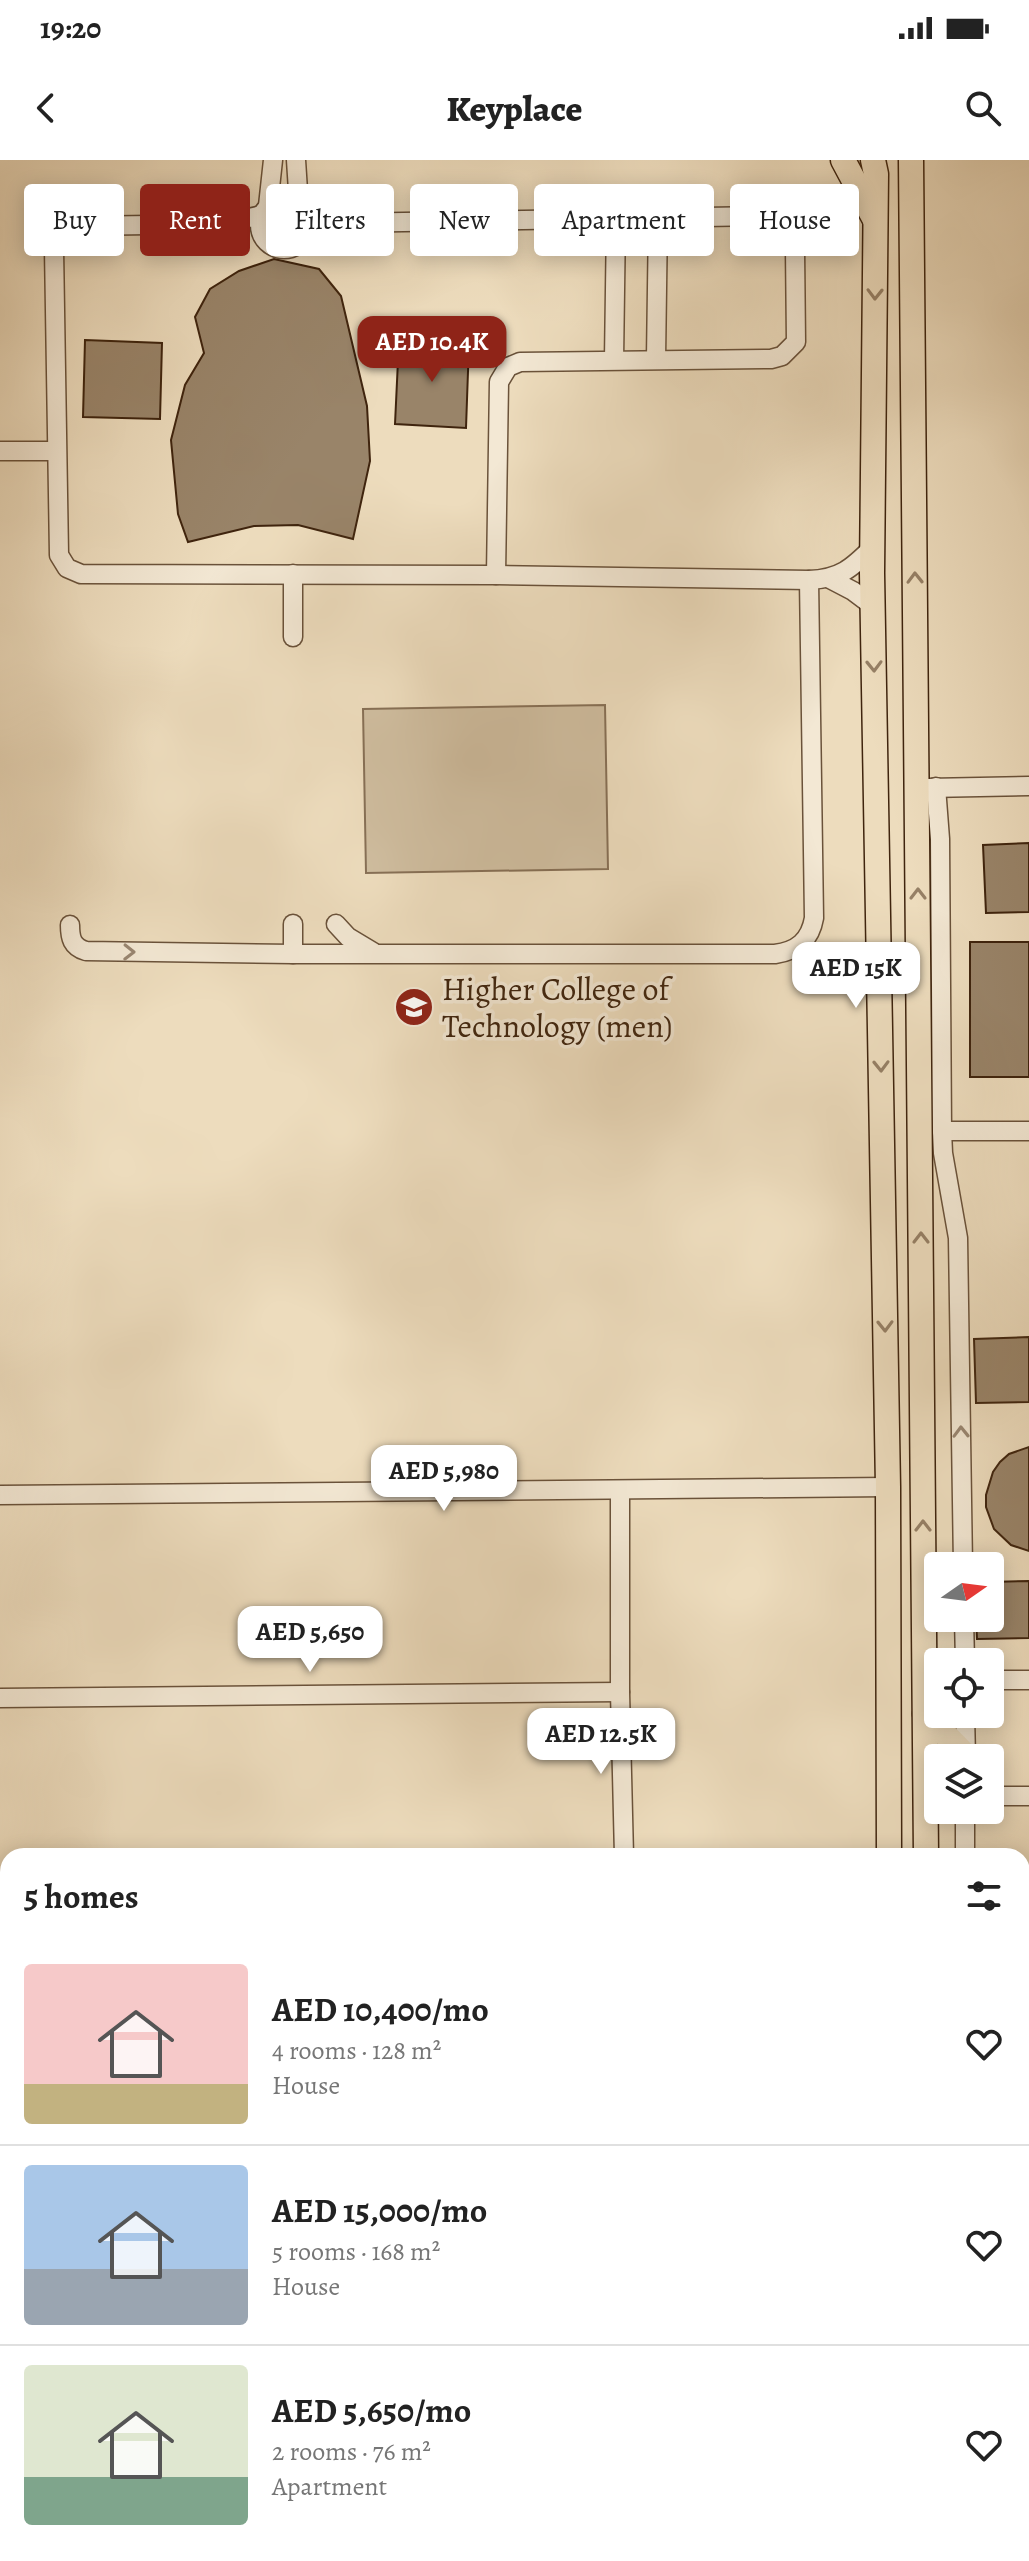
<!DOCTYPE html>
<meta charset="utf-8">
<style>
:root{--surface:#fff;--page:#f6f6f6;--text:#222;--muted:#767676;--line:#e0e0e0;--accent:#8f2418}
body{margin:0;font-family:Alegreya,serif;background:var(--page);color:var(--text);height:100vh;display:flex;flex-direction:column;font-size:30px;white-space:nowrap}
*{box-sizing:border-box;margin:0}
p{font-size:26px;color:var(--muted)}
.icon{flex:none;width:44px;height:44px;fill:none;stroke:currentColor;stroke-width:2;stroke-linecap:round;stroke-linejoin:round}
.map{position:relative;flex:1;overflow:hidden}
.panel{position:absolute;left:0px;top:1688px;width:1030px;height:714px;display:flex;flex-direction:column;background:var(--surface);border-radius:24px 24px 0 0;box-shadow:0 4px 20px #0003}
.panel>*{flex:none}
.hud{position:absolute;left:24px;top:24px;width:982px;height:72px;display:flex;gap:16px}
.needle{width:52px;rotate:76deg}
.fabs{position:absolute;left:924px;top:1392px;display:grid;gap:16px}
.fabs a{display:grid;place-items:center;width:80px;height:80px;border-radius:8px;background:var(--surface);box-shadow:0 4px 20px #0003;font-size:40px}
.price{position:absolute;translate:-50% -68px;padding:0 18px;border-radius:16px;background:#fff;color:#222;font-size:26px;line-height:52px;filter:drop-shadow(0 2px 4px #0008)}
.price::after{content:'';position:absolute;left:50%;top:48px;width:24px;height:18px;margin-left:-12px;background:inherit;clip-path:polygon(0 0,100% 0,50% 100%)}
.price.current{background:var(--accent);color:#fff}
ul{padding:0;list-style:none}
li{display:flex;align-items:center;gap:24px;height:200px;padding:0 24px}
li+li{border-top:2px solid var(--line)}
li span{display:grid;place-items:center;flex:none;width:224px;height:160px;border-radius:8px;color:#555}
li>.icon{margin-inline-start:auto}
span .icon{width:96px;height:96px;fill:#fffc;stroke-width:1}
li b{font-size:34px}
h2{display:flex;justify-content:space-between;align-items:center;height:96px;padding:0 24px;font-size:34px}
.pill{padding:0 28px;border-radius:8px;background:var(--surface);box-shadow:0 4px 20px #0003;font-size:28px;line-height:72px}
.pill.current{background:var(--accent);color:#fff}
.status{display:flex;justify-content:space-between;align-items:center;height:56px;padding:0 40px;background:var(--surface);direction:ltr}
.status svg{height:22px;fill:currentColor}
header{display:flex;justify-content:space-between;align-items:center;height:104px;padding:0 24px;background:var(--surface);font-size:36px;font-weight:800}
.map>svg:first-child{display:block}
</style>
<div class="status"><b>19:20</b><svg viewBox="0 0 49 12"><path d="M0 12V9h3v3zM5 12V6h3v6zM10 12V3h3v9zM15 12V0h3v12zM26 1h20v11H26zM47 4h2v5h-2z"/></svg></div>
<header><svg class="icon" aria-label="back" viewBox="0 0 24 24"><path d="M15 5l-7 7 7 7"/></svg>Keyplace<svg class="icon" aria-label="search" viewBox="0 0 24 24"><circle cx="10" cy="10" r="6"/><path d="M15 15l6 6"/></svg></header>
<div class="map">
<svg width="1029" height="2401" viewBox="0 0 1029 2401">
<rect width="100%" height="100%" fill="#eddcbd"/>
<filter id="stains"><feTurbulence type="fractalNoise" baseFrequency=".0025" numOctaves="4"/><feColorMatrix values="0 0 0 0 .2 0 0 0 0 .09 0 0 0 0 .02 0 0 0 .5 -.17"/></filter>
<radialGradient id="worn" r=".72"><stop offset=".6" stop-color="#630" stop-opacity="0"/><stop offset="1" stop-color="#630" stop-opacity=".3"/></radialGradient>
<g fill="#cfbd9f" stroke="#877056" stroke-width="2">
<polygon points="605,545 608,709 366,713 363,549"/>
<polygon points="1022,2353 1029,2353 1029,2401 972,2401 972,2394 1022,2394"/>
</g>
<g fill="#998469" stroke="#3f240e" stroke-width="2">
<polygon points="274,99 319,109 341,136 367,246 370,301 353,379 298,365 254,366 188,382 178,354 171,280 185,225 204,193 195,157 210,129 239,111"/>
<polygon points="399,179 469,183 466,268 395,264"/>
<polygon points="85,180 162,183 160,259 83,257"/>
<polygon points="1029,683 1029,752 986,753 983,685"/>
<rect x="970" y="782" width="59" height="135"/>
<polygon points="1029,1177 1029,1242 976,1243 974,1179"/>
<polygon points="1029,1287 1029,1391 1011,1385 994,1369 986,1347 986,1335 993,1312 1000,1302 1009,1294"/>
<polygon points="1029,1421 1029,1478 977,1479 976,1458 990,1458 990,1422"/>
</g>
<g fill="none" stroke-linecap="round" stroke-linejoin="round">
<defs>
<g id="minor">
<polyline points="296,0 299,46"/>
<circle cx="284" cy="65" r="24"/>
<polyline points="268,46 273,0"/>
<path d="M262 55 222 64 78 66C64 70 58 76 54 89L59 395 67 408 81 414 496 415 809 420C840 419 852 408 873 387"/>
<polyline points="307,72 343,63 767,56 791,74 795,89 796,182 782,196 771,199 520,202 508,207 499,222 496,415"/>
<polyline points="656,199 658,58"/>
<polyline points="614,200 616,60"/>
<polyline points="0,291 55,291"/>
<polyline points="293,414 293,477"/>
<polyline points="830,419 853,431 873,446"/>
<polyline points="936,627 940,679 942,971 943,993 958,1078 963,1406"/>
<polyline points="928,628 1029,626"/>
<polyline points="336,764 348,777 373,792"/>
<path d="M70 765C70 778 72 787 86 791L293 794H775C797 791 810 781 814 758L809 420"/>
<polyline points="293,794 293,764"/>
<polyline points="942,971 1029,971"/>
<polyline points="620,1331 620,1532 624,1696"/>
<polyline points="0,1335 888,1327"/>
<polyline points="964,1458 965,1502"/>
<polyline points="990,1520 1029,1520"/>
<polyline points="0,1538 620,1532"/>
<polyline points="965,1554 966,1598"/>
<polyline points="990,1636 1029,1636"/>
<polyline points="965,1696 965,1650"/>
<polyline points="0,1741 8,1748"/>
<polyline points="1022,1744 1029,1744"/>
<polyline points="1022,1994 1029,1994"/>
<polyline points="0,2041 8,2042"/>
<polyline points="0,2091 8,2090"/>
<polyline points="523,2394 523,2401"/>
</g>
<g id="major">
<polyline points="843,0 874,58"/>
<polyline points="873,0 876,14 872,413 888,1327 889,1696"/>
<polyline points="911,0 926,1696"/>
<polyline points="925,1554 966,1596"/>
<polyline points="1022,2019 1029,2022"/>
<polyline points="1022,2082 1029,2080"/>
<polyline points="898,2394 898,2401"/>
<polyline points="928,2394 928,2401"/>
</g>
</defs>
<use href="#minor" stroke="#6a523a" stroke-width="21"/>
<use href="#major" stroke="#3f240e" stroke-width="27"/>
<polyline stroke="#3f240e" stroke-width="3" stroke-dasharray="2 4" stroke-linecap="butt" points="187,2401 504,2399"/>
<use href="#minor" stroke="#f3e8d4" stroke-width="18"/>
<use href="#major" stroke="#eddcbd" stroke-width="24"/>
</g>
<defs><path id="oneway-chevron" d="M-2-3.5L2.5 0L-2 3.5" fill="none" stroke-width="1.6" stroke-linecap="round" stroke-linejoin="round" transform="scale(2)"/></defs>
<g stroke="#968066">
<use href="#oneway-chevron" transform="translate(875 134) rotate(91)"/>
<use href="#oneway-chevron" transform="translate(915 418) rotate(-91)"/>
<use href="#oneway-chevron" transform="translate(874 506) rotate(89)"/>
<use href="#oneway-chevron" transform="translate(918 734) rotate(-90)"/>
<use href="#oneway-chevron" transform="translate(881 906) rotate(89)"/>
<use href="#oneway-chevron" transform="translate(921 1078) rotate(-90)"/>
<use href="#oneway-chevron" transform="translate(885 1166) rotate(89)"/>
<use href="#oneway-chevron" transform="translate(923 1366) rotate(-90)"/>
</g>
<g stroke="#998671">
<use href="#oneway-chevron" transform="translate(129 792) rotate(1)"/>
<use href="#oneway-chevron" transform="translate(961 1272) rotate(-91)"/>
</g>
<defs>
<symbol id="university-disc" viewBox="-11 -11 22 22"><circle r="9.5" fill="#8f2418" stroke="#f3e8d4"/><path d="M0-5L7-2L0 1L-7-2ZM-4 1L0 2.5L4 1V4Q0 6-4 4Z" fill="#fff"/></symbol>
</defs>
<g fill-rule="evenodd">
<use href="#university-disc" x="392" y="825" width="44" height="44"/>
</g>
<g text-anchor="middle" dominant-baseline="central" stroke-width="7" stroke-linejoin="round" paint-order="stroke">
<g font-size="32" fill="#3f240e" stroke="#f3e8d4" text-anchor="start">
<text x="442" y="829">Higher College of<tspan x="442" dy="37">Technology (men)</tspan></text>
</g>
</g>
<rect width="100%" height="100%" filter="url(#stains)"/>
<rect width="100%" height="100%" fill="url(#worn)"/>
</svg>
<div class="fabs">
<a><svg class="needle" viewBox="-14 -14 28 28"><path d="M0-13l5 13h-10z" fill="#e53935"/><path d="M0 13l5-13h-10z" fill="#767676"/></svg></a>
<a><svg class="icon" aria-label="locate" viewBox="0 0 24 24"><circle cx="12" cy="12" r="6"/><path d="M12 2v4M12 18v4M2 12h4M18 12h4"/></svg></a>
<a><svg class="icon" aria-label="layers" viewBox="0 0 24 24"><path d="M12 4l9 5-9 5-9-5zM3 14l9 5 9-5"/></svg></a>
</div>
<b class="price current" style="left:432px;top:224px">AED 10.4K</b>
<b class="price" style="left:856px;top:850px">AED 15K</b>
<b class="price" style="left:444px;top:1353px">AED 5,980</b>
<b class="price" style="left:310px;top:1514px">AED 5,650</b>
<b class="price" style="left:601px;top:1616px">AED 12.5K</b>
<div class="hud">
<a class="pill">Buy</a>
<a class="pill current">Rent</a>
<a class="pill">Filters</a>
<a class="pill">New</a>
<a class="pill">Apartment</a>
<a class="pill">House</a>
</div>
<section class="panel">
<h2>5 homes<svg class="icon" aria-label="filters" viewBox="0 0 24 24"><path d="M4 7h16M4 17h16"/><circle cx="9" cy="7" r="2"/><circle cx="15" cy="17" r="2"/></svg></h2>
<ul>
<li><span style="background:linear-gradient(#f6c9c9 75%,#c2b280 0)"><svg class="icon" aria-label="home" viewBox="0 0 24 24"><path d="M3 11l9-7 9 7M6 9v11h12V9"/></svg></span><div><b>AED 10,400/mo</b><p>4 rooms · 128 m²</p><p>House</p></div><svg class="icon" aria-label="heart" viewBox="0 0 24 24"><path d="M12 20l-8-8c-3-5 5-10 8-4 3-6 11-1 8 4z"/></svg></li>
<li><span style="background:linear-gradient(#a9c7e8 65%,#9aa5b1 0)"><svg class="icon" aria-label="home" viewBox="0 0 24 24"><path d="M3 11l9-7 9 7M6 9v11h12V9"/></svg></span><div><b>AED 15,000/mo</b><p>5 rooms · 168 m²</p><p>House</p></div><svg class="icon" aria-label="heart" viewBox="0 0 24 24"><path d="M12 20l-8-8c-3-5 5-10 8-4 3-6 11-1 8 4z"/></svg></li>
<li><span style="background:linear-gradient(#dfe7d0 70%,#7fa58c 0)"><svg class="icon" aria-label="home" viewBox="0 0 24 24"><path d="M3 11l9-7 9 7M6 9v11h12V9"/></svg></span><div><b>AED 5,650/mo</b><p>2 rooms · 76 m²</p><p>Apartment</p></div><svg class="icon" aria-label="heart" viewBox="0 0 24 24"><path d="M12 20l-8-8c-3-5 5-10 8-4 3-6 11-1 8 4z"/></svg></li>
</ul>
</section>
</div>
